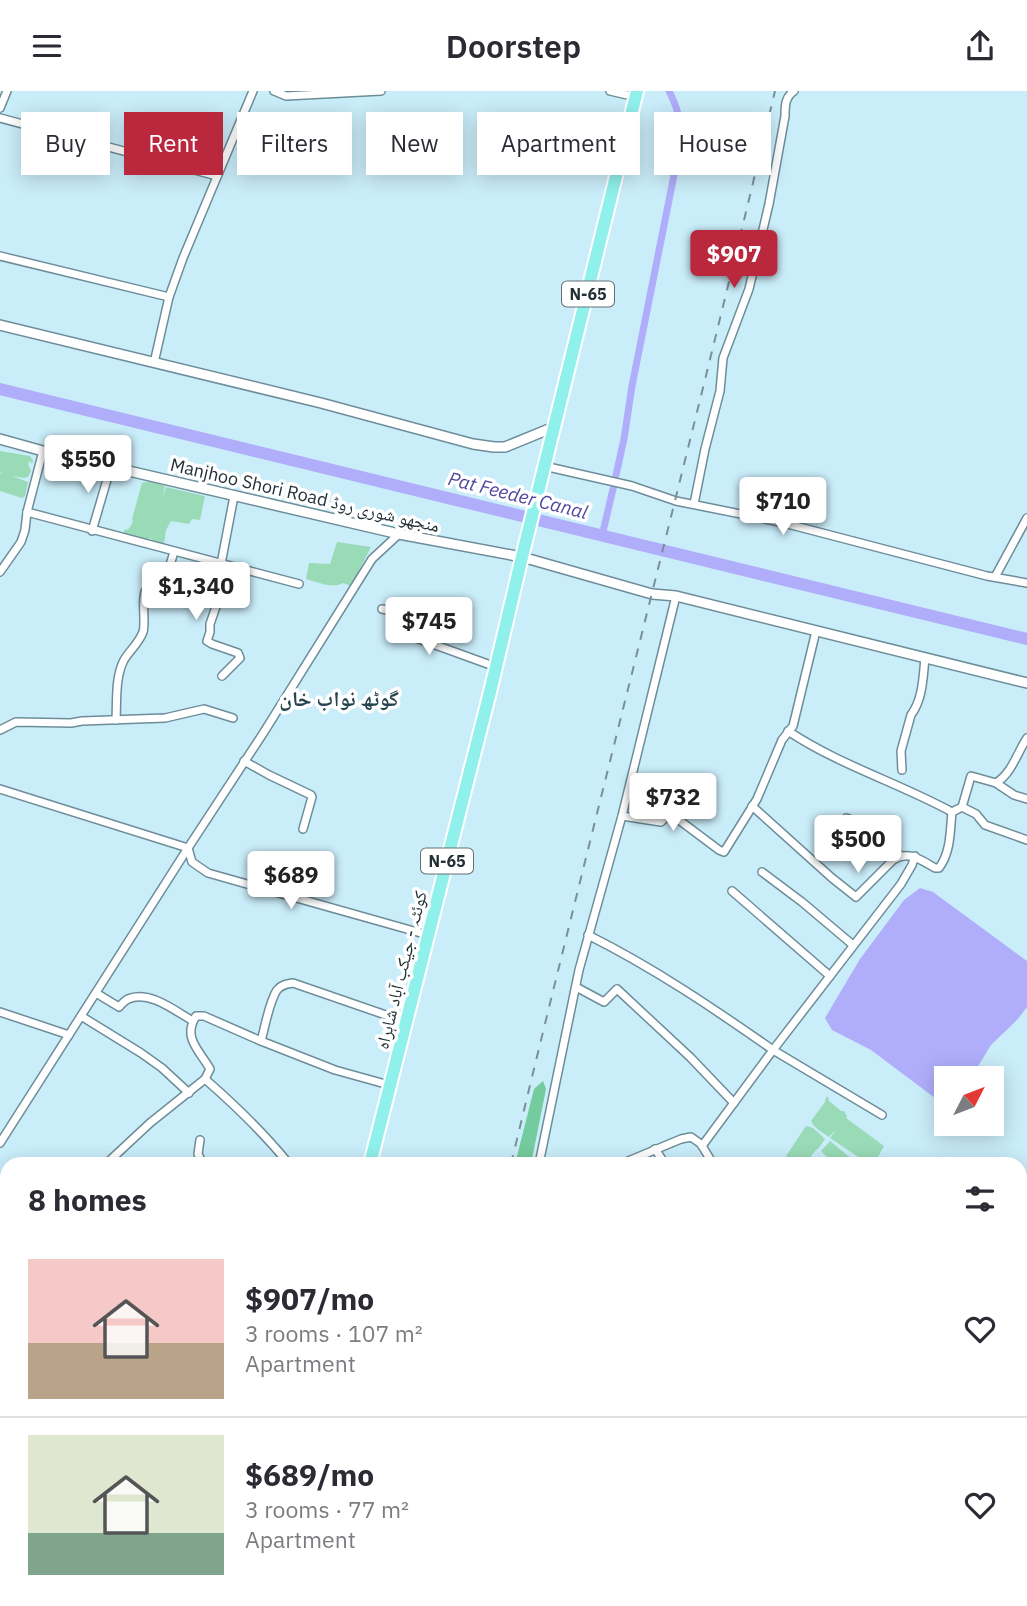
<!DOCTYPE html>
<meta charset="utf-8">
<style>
:root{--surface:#fff;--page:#f7f7f7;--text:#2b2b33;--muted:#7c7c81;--line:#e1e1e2;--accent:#ba283e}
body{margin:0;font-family:"IBM Plex Sans","Noto Naskh Arabic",sans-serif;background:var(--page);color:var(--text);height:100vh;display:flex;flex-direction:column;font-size:26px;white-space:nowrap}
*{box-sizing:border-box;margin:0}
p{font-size:23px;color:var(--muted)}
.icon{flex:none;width:38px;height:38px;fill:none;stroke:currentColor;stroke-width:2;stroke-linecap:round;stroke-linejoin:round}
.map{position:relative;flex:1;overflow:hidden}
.details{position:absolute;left:0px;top:1066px;width:1027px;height:450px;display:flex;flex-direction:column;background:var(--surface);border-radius:21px 21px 0 0;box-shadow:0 4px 18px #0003}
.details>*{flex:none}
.hud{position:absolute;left:21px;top:21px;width:985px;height:63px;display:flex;gap:14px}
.needle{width:46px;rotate:48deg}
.fabs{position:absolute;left:934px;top:975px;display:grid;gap:14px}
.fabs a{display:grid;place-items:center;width:70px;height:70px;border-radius:0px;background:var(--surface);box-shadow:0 4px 18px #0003;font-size:35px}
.price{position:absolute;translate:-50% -60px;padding:0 16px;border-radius:7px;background:#fff;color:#222;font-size:23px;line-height:46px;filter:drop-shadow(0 2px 4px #0008)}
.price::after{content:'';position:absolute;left:50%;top:42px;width:21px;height:16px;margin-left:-10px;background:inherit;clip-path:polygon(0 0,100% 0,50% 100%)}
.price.current{background:var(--accent);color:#fff}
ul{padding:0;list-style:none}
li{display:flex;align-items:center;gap:21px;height:175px;padding:0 28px}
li+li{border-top:2px solid var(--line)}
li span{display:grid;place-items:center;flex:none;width:196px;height:140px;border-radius:0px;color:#555}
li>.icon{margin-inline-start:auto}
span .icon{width:84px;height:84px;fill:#fffc;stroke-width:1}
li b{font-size:30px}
h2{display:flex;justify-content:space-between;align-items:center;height:84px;padding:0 28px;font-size:30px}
.tag{padding:0 24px;border-radius:0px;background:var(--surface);box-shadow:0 4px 18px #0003;font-size:24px;line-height:63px}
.tag.current{background:var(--accent);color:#fff}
header{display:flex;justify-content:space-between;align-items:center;height:91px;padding:0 28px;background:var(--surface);font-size:32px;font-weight:600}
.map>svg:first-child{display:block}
</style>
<header><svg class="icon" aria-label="menu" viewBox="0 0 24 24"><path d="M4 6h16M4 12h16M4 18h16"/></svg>Doorstep<svg class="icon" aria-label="share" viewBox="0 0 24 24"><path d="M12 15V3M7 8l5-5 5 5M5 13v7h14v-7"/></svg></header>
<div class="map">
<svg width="1027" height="1515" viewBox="0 0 1027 1515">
<rect width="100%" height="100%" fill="#caedfa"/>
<g fill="#99dbb6">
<polygon points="0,360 30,365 33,369 32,373 30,370 28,373 31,380 28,386 24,387 12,385 28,391 25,405 22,407 0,400 0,382 4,383 0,381"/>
<polygon points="150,390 165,395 162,409 166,396 205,405 200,429 192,428 189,433 171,430 166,439 164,453 160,456 154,454 152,448 149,447 147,451 123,444 125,438 128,439 133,431 132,428 142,392"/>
<path d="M337 451 371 456 351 495 343 492C333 498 317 491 306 488L309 472 330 473Z"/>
<path d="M826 1006H828L829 1010 841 1020H844L847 1025 846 1027 884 1055 874 1073H869L830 1047 837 1038 829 1046C822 1041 815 1038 811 1030L825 1011Z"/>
<polygon points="806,1035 813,1037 825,1048 818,1058 816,1059 805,1073 797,1073 786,1065"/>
<path d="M830 1050 853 1069H855L858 1073C840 1073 833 1073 821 1060Z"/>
<polygon points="0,1232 7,1239 7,1438 0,1436"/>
</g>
<polygon fill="#74cb9d" points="543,990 546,998 531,1073 515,1073 534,998"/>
<g fill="#b0aefb">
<polygon points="920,797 933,801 1027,870 1027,916 1017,929 991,954 977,977 979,984 977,987 947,987 947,1016 871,959 832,939 825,927 860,868 904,809"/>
<polygon points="1027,1112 1027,1206 1020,1201 1020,1121"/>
<polygon points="1020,1221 1027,1224 1027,1406 1020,1415"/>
<polygon points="597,1509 597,1508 672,1509 671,1515 596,1515"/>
</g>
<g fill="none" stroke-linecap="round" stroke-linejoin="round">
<g stroke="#b0aefb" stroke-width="7">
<path d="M616 384 624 348 632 295 677 69C681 40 683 27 669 0"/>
<polyline points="602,445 613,398"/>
</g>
<polyline stroke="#b0aefb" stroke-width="12" points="0,298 1027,548"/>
<defs>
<g id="minor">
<polyline points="274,0 286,5 381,0"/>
<polyline points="610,0 636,6"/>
<polyline points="0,17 7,0"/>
<polyline points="0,27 217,85"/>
<polyline points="0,165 169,206"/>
<polyline points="154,272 169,206 183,167 253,0"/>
<polyline points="544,375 632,395 676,410 780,431 987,485 1027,492"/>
<path d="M694 413 705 358 720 300 723 267 749 198 769 113 785 25C785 15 785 6 794 0"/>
<polyline points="27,421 299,493"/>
<polyline points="92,440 111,375"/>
<polyline points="221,473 234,405"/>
<polyline points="0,481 21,451 25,439 27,421 43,360"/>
<polyline points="995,486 1027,427"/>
<polyline points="382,518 411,524 411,540 416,547 496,576"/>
<polyline points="222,585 240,567 238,562 212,553 207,550 210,541 210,533 219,507 226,475"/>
<path d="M116 629C117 610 115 586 124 569 130 559 139 552 143 541 146 533 141 507 146 499 149 493 156 494 160 490 168 485 171 470 174 461"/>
<polyline points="0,639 16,631 71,632 82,630 165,627 204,618 233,627"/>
<path d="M788 640C839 674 899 692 952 721"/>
<polyline points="244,670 269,684 311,704 312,706 303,738"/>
<path d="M902 679 901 660 911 624C923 608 923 586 925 567"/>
<polyline points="996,692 1014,704 1027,708"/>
<polyline points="0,698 188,757 192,771 208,782 428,844"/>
<path d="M752 715 832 787 856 806 893 769C909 759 921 769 935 777H939C951 761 950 740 952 721"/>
<polyline points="962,716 976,723 985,734 1027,749"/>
<path d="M952 721 962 716 971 685 996 692C1012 682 1017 662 1027 647"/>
<polyline points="622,725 661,731 667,725 679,729 719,759 724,761 757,708 782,649 793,635 816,540"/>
<polyline points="846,727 863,733 900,764"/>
<polyline points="762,781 802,811 853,854"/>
<polyline points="732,800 830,885"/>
<path d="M588 844C654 877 713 917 773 959L702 1055"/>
<polyline points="576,896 604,911 617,898 690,966 734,1012"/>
<path d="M96 902 119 916C122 913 124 910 128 908 150 899 175 920 193 930"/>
<polyline points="0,921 69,944"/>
<polyline points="81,925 141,962 162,977 189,1002"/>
<path d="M261 950C265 936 269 911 277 899 281 894 286 893 293 892L406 931"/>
<path d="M205 988 210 978C200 960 182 947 196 925H204L261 950 335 979 389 994"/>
<polyline points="882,1024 773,959 901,793 912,774 915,765"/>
<polyline points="200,1049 198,1063 203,1073"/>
<polyline points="0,1052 188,757 264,641 372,468 399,443"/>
<polyline points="655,1058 665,1073"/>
<path d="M106 1073 150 1032 205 988C236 1015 263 1041 289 1073"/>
<polyline points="539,1073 579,879 622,725 676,505"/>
<polyline points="621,1073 681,1048 691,1046 701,1053 713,1073"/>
<polyline points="0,1181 7,1175"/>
<polyline points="1027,1418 1020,1426 1027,1433"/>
<polyline points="0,1443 7,1445"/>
<polyline points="495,1508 524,1512"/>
<polyline points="881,1508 887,1515"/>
<polyline points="990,1508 996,1515"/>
<polyline points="94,1515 99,1508"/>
<polyline points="312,1515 313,1508"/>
<polyline points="413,1515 415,1508"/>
<polyline points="451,1515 452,1508"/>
<polyline points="683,1515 685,1508"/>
<polyline points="789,1515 796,1508"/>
<polyline points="937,1515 943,1508"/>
</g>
<g id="tertiary">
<polyline points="0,234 321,312 473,353 494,356 505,356 554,336"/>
<polyline points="0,348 43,360 399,443 522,466 652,503 676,505 1027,592"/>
</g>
<g id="trunk">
<polyline points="370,1073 490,601 522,466 637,0"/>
<polyline points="265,1515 266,1508"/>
</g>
</defs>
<use href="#minor" stroke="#6d8d99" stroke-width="10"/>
<use href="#tertiary" stroke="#6d8d99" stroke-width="12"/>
<use href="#trunk" stroke="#fff" stroke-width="16"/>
<use href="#minor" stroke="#fff" stroke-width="7"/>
<use href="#tertiary" stroke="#fff" stroke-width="9"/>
<use href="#trunk" stroke="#90f0eb" stroke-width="12"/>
<g stroke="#789099" stroke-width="2" stroke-dasharray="9 9" stroke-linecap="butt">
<path d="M511 1073C597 715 690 358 775 0"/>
<polyline points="418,1515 419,1508"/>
</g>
</g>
<g text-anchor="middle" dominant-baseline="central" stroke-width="7" stroke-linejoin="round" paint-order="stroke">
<g fill="#fff" stroke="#656e72" stroke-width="2">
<rect x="562" y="190.5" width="52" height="25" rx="5"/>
<rect x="421" y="757.5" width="52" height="25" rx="5"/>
</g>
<g font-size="16" font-weight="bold" fill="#233035">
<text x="588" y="203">N-65</text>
<text x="447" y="770">N-65</text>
</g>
<g font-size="18" fill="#233035" stroke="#fff">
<text transform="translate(305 404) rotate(13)">Manjhoo Shori Road منجھو شوری روڈ</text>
<text transform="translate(401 879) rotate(-76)">کوئٹہ - جیکب آباد شاہراہ</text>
</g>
<g font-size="19" font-style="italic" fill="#50469e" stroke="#fff">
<text transform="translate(518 404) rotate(14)">Pat Feeder Canal</text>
</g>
<g font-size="21" font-weight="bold" fill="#274550" stroke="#fff">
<text x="339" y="607">گوٹھ نواب خان</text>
</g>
</g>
</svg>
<div class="fabs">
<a><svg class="needle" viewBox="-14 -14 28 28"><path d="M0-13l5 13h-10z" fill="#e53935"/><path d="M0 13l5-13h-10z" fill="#7c7c81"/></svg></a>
</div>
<b class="price current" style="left:734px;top:199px">$907</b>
<b class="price" style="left:88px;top:404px">$550</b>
<b class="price" style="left:783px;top:446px">$710</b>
<b class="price" style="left:196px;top:531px">$1,340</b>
<b class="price" style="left:429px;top:566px">$745</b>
<b class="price" style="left:673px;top:742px">$732</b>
<b class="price" style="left:858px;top:784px">$500</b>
<b class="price" style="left:291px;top:820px">$689</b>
<div class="hud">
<a class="tag">Buy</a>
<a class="tag current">Rent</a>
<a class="tag">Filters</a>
<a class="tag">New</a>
<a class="tag">Apartment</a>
<a class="tag">House</a>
</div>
<section class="details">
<h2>8 homes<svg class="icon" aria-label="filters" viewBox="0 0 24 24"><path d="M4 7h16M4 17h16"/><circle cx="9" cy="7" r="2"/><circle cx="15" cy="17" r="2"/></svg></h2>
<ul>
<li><span style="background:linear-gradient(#f6c9c9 60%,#b9a48a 0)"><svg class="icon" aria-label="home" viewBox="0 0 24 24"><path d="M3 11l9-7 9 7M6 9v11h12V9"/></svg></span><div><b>$907/mo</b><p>3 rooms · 107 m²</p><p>Apartment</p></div><svg class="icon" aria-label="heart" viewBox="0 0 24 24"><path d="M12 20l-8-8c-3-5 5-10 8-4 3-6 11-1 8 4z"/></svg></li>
<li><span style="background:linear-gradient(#dfe7d0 70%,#7fa58c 0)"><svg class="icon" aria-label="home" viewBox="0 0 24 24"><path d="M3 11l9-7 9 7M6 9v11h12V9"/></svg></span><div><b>$689/mo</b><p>3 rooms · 77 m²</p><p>Apartment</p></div><svg class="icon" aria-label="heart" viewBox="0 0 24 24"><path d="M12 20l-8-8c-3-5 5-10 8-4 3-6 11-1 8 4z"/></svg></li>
</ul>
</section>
</div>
